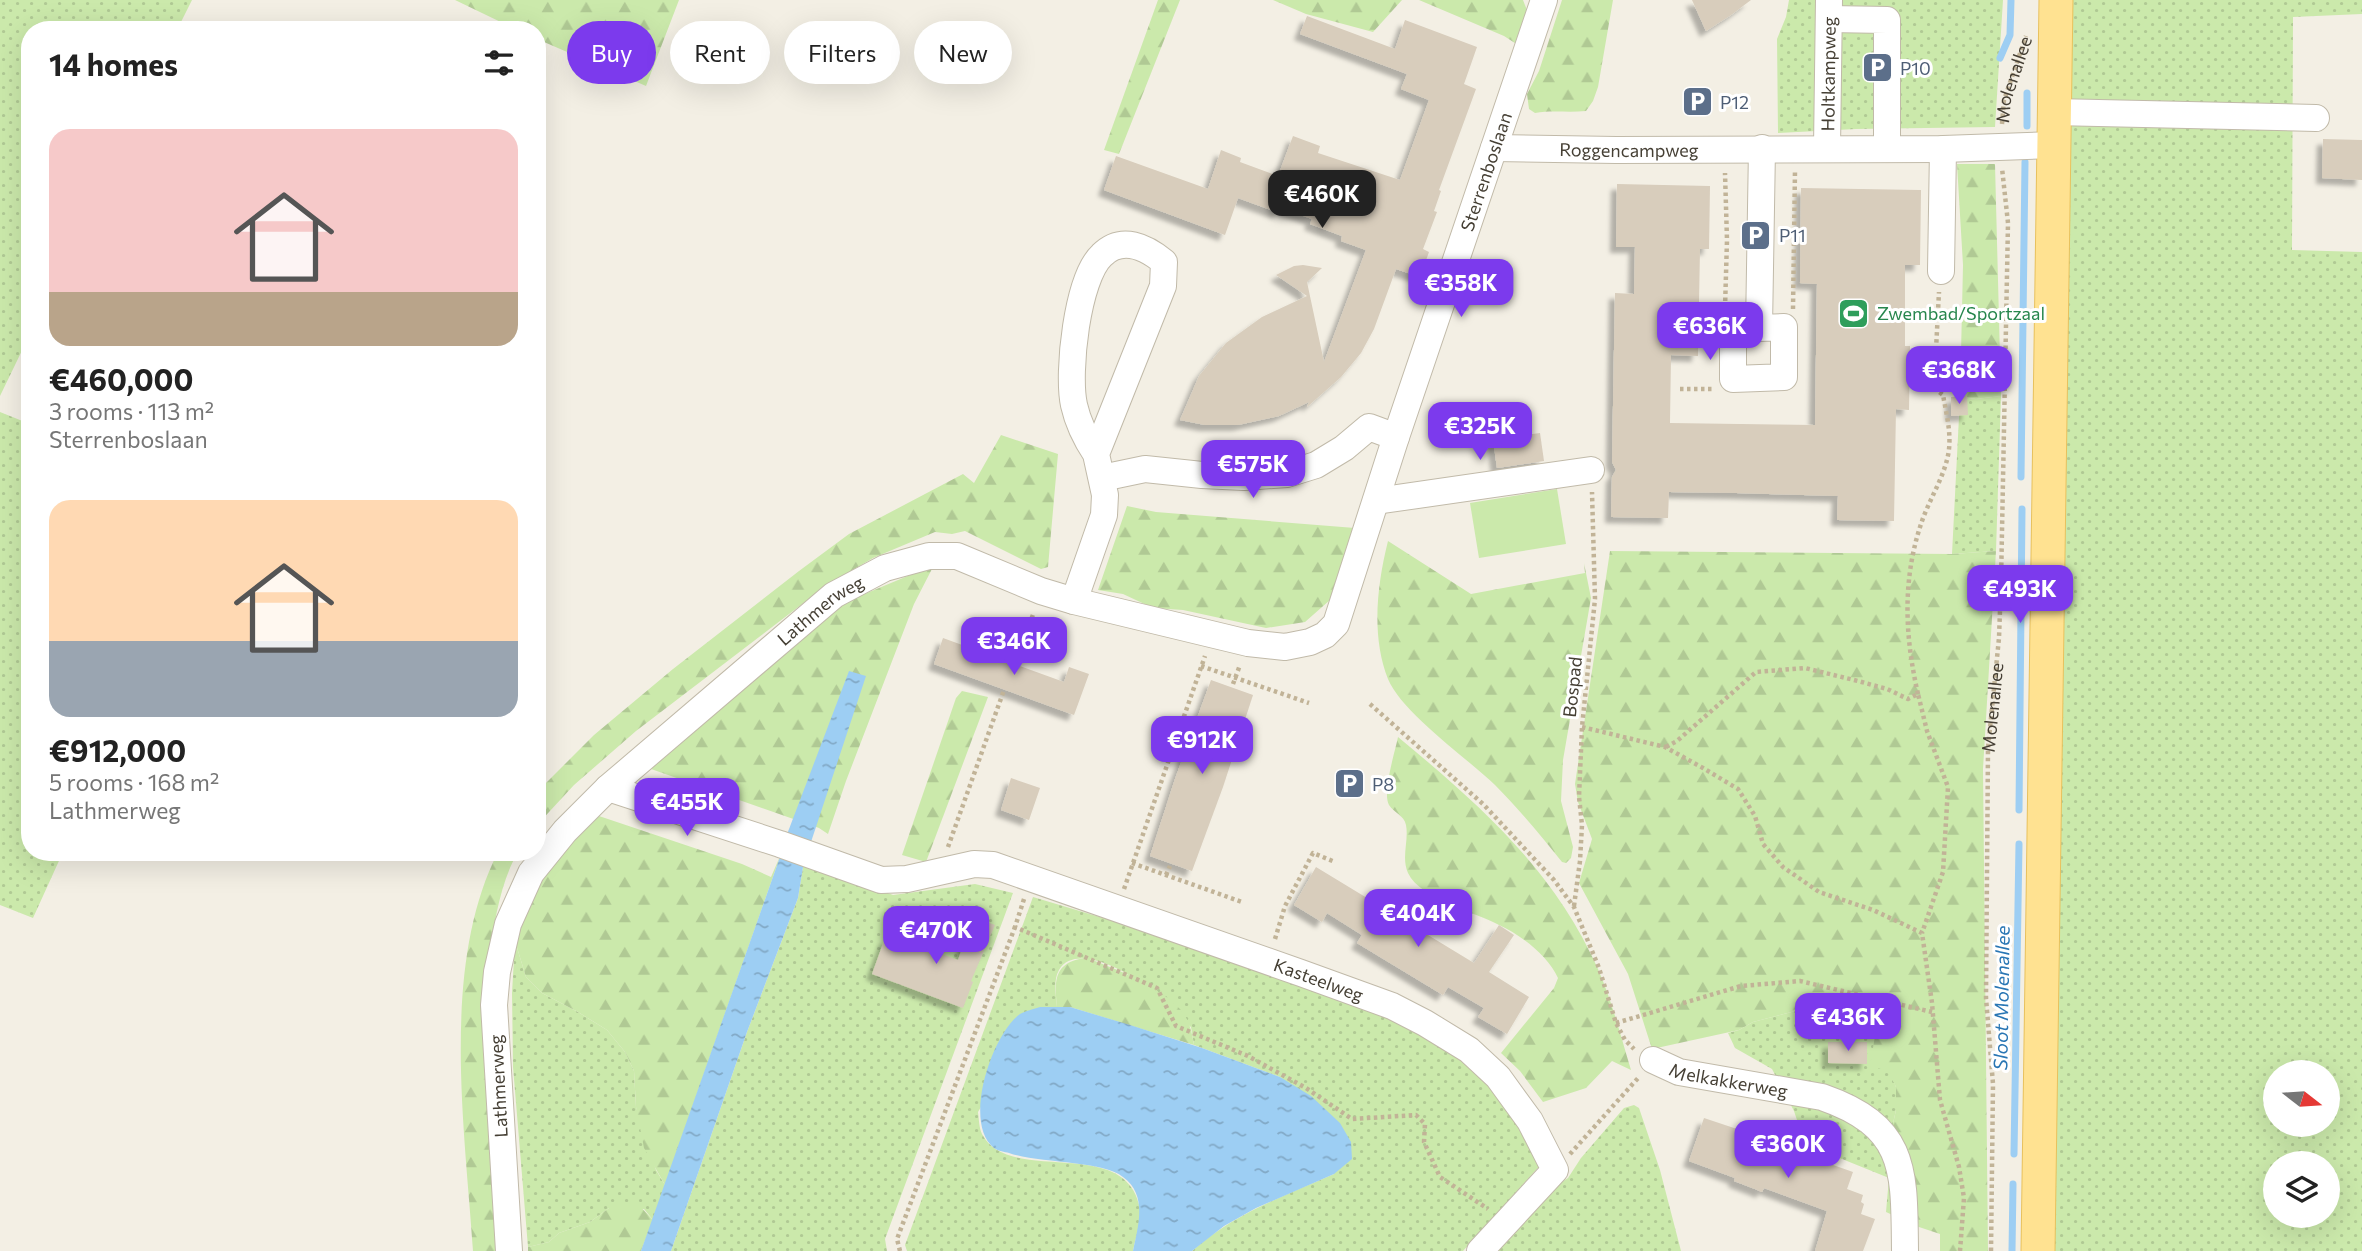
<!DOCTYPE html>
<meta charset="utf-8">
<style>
:root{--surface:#fff;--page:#f6f6f6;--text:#222;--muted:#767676;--accent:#7c3aed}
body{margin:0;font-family:Commissioner,sans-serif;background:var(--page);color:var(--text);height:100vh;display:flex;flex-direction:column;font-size:26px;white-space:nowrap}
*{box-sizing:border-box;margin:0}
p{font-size:23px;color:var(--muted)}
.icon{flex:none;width:38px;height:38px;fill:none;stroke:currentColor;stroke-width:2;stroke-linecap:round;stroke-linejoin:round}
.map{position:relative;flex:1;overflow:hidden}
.side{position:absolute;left:21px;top:21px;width:525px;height:840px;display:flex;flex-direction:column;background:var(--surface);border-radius:28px;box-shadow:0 7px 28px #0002}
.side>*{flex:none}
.guide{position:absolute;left:567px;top:21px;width:665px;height:63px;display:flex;gap:14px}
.needle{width:46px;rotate:107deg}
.controls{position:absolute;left:2263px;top:1060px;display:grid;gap:14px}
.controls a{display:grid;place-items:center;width:77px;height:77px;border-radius:50%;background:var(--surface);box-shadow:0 7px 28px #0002;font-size:35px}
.price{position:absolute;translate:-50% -60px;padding:0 16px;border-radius:14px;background:var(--accent);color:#fff;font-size:23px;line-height:46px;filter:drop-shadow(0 2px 4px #0008)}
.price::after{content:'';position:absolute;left:50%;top:42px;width:21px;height:16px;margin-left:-10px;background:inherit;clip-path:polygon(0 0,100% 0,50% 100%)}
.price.active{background:#222;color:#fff}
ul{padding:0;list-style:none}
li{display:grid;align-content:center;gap:14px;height:371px;padding:0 28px}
li span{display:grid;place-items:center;height:217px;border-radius:21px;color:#555}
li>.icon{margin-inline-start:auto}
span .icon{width:126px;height:126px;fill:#fffc;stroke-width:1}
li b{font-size:30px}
h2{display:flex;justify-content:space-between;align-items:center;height:84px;padding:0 28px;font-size:30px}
.tag{padding:0 24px;border-radius:32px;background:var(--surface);box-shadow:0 7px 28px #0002;font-size:24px;line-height:63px}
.tag.active{background:var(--accent);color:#fff}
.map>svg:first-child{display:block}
</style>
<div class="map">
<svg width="2362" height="1251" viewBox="0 0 2362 1251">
<defs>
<pattern id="grass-dots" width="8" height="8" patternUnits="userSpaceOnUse" patternTransform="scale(1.75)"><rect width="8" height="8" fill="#cbe9ab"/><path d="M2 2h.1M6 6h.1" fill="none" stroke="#b0c994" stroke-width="1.8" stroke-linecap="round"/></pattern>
<pattern id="forest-firs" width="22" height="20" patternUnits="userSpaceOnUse" patternTransform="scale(1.75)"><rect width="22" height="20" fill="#cbe9ab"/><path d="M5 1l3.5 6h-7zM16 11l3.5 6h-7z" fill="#b0c994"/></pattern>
<pattern id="water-ripples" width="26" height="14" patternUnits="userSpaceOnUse" patternTransform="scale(1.75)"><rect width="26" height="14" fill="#9dcef3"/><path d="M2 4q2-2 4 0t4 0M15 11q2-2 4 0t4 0" fill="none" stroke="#82a9c6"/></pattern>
<filter id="shadow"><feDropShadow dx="-6" dy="6" stdDeviation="2" flood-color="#0004"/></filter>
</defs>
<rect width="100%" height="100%" fill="#f3efe4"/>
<g fill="url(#grass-dots)" fill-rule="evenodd">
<polygon points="0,0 192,0 177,30 30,30 30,334 0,396"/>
<polygon points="1789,0 2003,0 1995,127 1856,129 1778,133 1777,39 1786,17"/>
<path d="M2070 0H2362V14L2293 17 2292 250 2362 252V1251H2052ZM2275 1073H2328V1125H2275ZM2275 1164H2328V1216H2275Z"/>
<polygon points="2001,396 1996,551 1952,554 1960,397 1976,399"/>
<polygon points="0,412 30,424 30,852 63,852 33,918 0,905"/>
<polygon points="804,861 893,895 975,884 1013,893 885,1239 887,1251 671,1251 747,1032 798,898"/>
<path d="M1033 897 1113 921 1390 1016 1478 1068 1544 1161 1463 1251H1192C1233 1214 1284 1196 1334 1174L1280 1077 1194 1045 1191 1027C1172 1012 1144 984 1124 972 1107 963 1072 948 1059 970 1053 980 1056 996 1057 1007H1040L978 1112C979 1119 979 1128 982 1134 1009 1187 1127 1133 1140 1209 1142 1221 1135 1239 1133 1251H907L905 1245Z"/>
<polygon points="515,941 526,977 542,993 578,1012 607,1030 625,1052 634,1071 636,1107 656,1170 665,1185 653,1220 644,1209 609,1208 590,1222 559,1233 549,1242 528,1247 513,1067 512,993"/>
<polygon points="1850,991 1857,1032 1875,1036 1896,1087 1896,1110 1892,1128 1904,1159 1919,1227 1886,1212 1889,1178 1805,1144 1794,1111 1772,1069 1735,1048 1728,1033 1739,1030 1753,1022 1826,1003 1825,995"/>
<polygon points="1634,1105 1639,1108 1660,1170 1681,1251 1493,1251 1548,1191 1568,1178 1581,1158 1624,1108"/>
</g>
<g fill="url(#forest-firs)">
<polygon points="455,0 679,0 646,86 537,39 537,30 517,30"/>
<polygon points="1158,0 1180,0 1119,154 1104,150"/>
<polygon points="1273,0 1402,0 1373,32 1306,14"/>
<polygon points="1419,0 1523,0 1530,18 1518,45 1504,36"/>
<path d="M1562 0H1613L1598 87 1593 101 1586 111C1568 113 1552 110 1535 113L1529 109 1527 94 1539 71Z"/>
<polygon points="1957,164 1995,164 2001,396 1976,399 1960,397 1963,265"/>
<polygon points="1001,435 1058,454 1048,567 1041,569 965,531 952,534 935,532 873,558 827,585 636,731 574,785 537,825 537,792 594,735 673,669 799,571 849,534 963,474 974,483"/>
<polygon points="1127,506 1156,512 1355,528 1330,600 1305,622 1266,628 1183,610 1153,608 1123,594 1098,590"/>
<path d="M1388 541 1471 594 1585 573 1584 563 1591 598 1563 760 1561 801 1573 847 1571 858 1566 863 1562 862C1541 836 1519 809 1495 785 1467 758 1402 713 1388 679 1371 636 1377 585 1388 541Z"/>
<polygon points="1610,551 1952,554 1996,551 1983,769 1988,1251 1940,1251 1940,1234 1919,1227 1904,1159 1892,1128 1896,1110 1896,1087 1888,1071 1870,1066 1875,1036 1858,1032 1850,991 1825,995 1826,1003 1753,1022 1739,1030 1652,1049 1628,974 1579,883 1592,839 1578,802 1575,784"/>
<polygon points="934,565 914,604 846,781 828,834 819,828 634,763 843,603"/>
<polygon points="962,691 988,697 926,862 902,855 956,698"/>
<path d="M1398 737C1479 804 1554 870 1598 969 1612 1001 1621 1037 1631 1070L1612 1061 1586 1088 1543 1102 1520 1071 1501 1053 1554 988 1558 978C1548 956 1521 935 1499 925 1475 912 1420 899 1408 873 1401 857 1409 841 1406 825 1404 815 1394 813 1389 805 1382 793 1395 752 1398 737Z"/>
<polygon points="590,813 742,864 771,877 781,854 665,1185 644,1148 636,1107 634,1071 625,1052 607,1030 578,1012 542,993 526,977 515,941 530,892"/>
<path d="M498 852H518C500 883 495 921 489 956L501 1251H473C465 1128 440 966 498 852Z"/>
<path d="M1087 958C1118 970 1156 984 1180 1009 1189 1019 1192 1032 1194 1045L1070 1007H1057C1054 980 1054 961 1087 958Z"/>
<polygon points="628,1203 638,1204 653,1220 641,1251 528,1251 528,1247 549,1242 559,1233 590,1222 609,1208"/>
</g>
<polygon fill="#cbe9ab" points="1557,489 1566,544 1479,558 1470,503"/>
<g fill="url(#water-ripples)">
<polygon points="849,671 866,676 810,845 786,837"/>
<polygon points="781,854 804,861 798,898 747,1032 671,1251 641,1251"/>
<path d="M1040 1007H1070L1130 1025 1202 1048 1280 1077 1311 1096 1340 1123 1351 1142 1352 1159 1334 1174 1256 1208 1224 1226 1192 1251H1133C1138 1226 1148 1195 1123 1177 1101 1160 1040 1164 1009 1153 1005 1152 998 1151 994 1148 962 1123 992 1034 1020 1014 1025 1011 1034 1009 1040 1007Z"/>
</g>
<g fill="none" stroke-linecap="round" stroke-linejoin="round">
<g stroke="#9dcef3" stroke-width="7">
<polyline points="2000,58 2010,35 2011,0"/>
<polyline points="2027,126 2027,93"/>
<polyline points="2021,477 2025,162"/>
<polyline points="2019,810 2022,509"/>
<polyline points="2014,1154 2019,844"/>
<polyline points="2012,1251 2013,1184"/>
</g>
</g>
<g fill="#d8cdbc" filter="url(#shadow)">
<polygon points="1692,0 1751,0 1731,15 1706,31"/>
<polygon points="1307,16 1395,49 1405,20 1477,47 1464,84 1476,89 1439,190 1441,191 1434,211 1437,212 1423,249 1429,252 1420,277 1396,269 1374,329 1361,353 1341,377 1307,407 1309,402 1279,416 1238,425 1205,425 1180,420 1199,376 1226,343 1262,317 1307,296 1276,275 1294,266 1303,265 1322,268 1307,282 1324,362 1366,250 1341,241 1342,236 1310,224 1312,219 1281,208 1279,213 1238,198 1225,235 1104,190 1116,156 1208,189 1221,150 1241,158 1240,162 1278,176 1293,136 1320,146 1318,153 1400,180 1429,100 1401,89 1407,74 1300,34"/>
<polygon points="2323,139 2362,140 2362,180 2322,178"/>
<polygon points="1617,184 1710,186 1709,249 1700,249 1698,356 1671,355 1670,423 1815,425 1817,284 1800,283 1801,188 1921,190 1920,265 1905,265 1905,346 1910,346 1909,410 1896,409 1894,521 1837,520 1838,496 1736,493 1669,492 1668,518 1611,517 1612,477 1616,470 1612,462 1615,293 1634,294 1635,247 1616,247"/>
<polygon points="1967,396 1968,415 1951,416 1951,397"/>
<polygon points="1540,433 1544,461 1497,468 1493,439"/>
<polygon points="943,638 1064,682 1069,667 1089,674 1074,715 934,664"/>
<polygon points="1211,680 1253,695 1223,787 1192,871 1150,856 1175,779"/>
<polygon points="1011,778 1040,788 1029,820 1001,810"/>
<polygon points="1316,867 1474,963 1499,925 1514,935 1489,972 1529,997 1507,1034 1478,1017 1484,1008 1448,987 1443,995 1357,943 1362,935 1327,913 1322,922 1294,905"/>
<polygon points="973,917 995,925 971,981 973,982 963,1008 872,974 885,938 919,950 920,946 958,960"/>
<polygon points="1828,1042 1867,1042 1867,1064 1828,1063"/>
<polygon points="1704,1118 1752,1134 1754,1127 1762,1136 1780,1142 1779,1146 1853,1172 1847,1189 1863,1195 1861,1202 1864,1204 1861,1214 1875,1219 1863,1251 1815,1251 1827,1211 1764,1188 1762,1192 1755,1189 1734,1181 1735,1178 1689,1161"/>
</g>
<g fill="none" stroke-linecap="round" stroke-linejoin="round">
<defs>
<g id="minor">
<polyline points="1829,19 1887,20 1887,148"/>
<polyline points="2054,112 2316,118"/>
<path id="s3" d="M1494 148 1616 150 1943 149 2054 145"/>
<path id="s4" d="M1827 148 1829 0"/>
<polyline points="1941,271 1943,149"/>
<polyline points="1759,328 1784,327 1784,377 1733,379 1733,328 1759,328 1762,148"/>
<polyline points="1102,478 1145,469 1202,475 1244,477 1287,474 1316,465 1344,448 1369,427 1396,437"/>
<polyline points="1376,501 1591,470"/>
<path d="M1074 601 1104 515 1105 495 1096 454 1163 286 1164 262C1146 247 1122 235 1102 255 1077 278 1067 373 1074 405 1078 423 1086 439 1096 454"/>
<path id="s5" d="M608 788 780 844 881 880 907 879 974 864 993 865 1301 973 1392 1006 1425 1023 1469 1050 1498 1077 1530 1121 1555 1170 1480 1251"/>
<path id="s6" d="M1653 1060 1679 1072 1822 1097C1908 1127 1904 1171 1905 1251"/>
<path id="s7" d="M509 1251 494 1005 497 972 508 924 531 873 565 831 608 788 834 595 885 568 929 556H957L1041 591 1074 601 1248 643 1285 647 1310 642 1325 635 1336 624 1396 437 1544 0"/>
</g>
<polyline id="major" points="2038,1251 2056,0"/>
</defs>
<use href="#minor" stroke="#c1baa9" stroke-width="28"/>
<use href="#major" stroke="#e8c15d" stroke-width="35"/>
<g stroke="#c1b397" stroke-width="4.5" stroke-dasharray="3.5 3.5" stroke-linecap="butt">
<path id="s1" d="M2002 124 2004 100 2026 36"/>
<polyline points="1725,308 1727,240 1725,173"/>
<polyline points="1793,309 1795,170"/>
<polyline points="1680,389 1712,389"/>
<polyline points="1014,664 1034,612"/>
<polyline points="1201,666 1309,703"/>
<polyline points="1233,684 1240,665"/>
<path d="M1918 694C1905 637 1902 581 1921 524 1929 499 1946 475 1949 449 1951 431 1946 412 1943 395L1934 388 1939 292"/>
<polyline points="1370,704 1483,804 1554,880 1574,907 1599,968 1616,1023 1625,1040 1634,1049"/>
<polyline points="1582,727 1665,747 1703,768 1738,789 1755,816 1763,844 1783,867 1819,892 1873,910 1922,933 1932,1003 1940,1100 1959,1167 1964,1198 1960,1251"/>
<polyline points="1666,747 1677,741 1756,672 1805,668 1858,681 1887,689 1908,699 1918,694 1927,731 1948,787 1943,872 1922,933"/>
<polyline points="948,847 1004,690"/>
<polyline points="1132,863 1242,902"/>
<polyline points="1166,875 1170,866"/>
<polyline points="1124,889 1205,656"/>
<polyline points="1024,899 1015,927 1157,988 1176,1026 1248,1056 1306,1088 1352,1119 1416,1115 1425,1124 1424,1142 1440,1177 1488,1209"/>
<polyline points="1574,906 1580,861 1582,825 1579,797 1582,727 1595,599 1592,492"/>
<polyline points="1275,939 1285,906 1313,853 1335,862"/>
<polyline points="1616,1023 1741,986 1800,981 1932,1012"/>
<polyline points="1570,1154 1639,1077"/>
<polyline points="900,1251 897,1239 1015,927"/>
<path id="s2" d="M1991 1251 1993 1084 1986 998 1988 748 1999 638 2001 583 2008 223 2002 168"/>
</g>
<use href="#minor" stroke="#fff" stroke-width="26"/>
<use href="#major" stroke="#ffe291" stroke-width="33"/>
</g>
<defs>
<symbol id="parking-square" viewBox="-11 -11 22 22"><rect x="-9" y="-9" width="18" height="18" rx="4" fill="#5c6f8a" stroke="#fff"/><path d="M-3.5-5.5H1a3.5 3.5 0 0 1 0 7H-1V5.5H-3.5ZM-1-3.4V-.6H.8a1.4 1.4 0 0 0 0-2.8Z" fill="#fff"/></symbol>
<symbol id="stadium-square" viewBox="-11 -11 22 22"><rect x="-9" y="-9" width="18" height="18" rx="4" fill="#2e9e5b" stroke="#fff"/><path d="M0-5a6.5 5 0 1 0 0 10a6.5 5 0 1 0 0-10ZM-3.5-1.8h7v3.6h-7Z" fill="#fff"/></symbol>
</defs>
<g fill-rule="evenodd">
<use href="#parking-square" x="1860" y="50" width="35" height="35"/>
<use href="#parking-square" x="1680" y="84" width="35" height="35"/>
<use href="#parking-square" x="1738" y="218" width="35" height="35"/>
<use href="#stadium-square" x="1836" y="296" width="35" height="35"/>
<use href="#parking-square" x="1332" y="766" width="35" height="35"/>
</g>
<g text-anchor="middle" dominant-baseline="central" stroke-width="6" stroke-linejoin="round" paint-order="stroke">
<g font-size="18" fill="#4e5e75" stroke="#fff" text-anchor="start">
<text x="1900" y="68">P10</text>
<text x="1720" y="102">P12</text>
<text x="1779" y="235">P11</text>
<text x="1372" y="784">P8</text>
</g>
<g font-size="18" fill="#453f34" stroke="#fff">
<text stroke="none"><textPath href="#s4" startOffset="74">Holtkampweg</textPath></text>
<text stroke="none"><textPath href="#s1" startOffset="46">Molenallee</textPath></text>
<text stroke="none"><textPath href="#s3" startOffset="135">Roggencampweg</textPath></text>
<text stroke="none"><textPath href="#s7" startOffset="1804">Sterrenboslaan</textPath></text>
<text stroke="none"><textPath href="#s7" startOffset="777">Lathmerweg</textPath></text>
<text transform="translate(1572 687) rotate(-84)">Bospad</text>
<text stroke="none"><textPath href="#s2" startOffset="544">Molenallee</textPath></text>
<text stroke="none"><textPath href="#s5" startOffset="747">Kasteelweg</textPath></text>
<text stroke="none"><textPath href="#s6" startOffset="79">Melkakkerweg</textPath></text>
<text transform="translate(498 1086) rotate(-93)">Lathmerweg</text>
</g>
<g font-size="18" fill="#27864d" stroke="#fff" text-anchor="start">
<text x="1877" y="313">Zwembad/Sportzaal</text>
</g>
<g font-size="19" font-style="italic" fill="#2976b4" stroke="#fff">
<text transform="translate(2001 998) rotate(-89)">Sloot Molenallee</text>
</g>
</g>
</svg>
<div class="controls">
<a><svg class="needle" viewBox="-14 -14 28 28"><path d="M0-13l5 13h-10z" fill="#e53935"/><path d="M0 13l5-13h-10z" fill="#767676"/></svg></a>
<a><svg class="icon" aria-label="layers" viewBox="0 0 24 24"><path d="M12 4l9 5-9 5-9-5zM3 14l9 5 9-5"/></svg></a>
</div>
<b class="price active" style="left:1322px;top:230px">€460K</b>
<b class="price" style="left:1461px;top:319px">€358K</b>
<b class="price" style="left:1710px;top:362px">€636K</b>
<b class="price" style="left:1959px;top:406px">€368K</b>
<b class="price" style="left:1480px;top:462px">€325K</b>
<b class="price" style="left:1253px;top:500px">€575K</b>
<b class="price" style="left:2020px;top:625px">€493K</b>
<b class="price" style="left:1014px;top:677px">€346K</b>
<b class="price" style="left:1202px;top:776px">€912K</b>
<b class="price" style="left:687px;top:838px">€455K</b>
<b class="price" style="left:1418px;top:949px">€404K</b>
<b class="price" style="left:936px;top:966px">€470K</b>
<b class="price" style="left:1848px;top:1053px">€436K</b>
<b class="price" style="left:1788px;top:1180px">€360K</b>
<div class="guide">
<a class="tag active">Buy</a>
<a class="tag">Rent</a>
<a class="tag">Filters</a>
<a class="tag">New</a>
</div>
<section class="side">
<h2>14 homes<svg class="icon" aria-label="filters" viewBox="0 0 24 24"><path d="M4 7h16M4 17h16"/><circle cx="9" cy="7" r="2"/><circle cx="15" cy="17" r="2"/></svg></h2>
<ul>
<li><span style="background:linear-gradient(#f6c9c9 75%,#b9a48a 0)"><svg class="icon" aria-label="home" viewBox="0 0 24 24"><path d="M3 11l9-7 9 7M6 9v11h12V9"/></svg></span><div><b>€460,000</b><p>3 rooms · 113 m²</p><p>Sterrenboslaan</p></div></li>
<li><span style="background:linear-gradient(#ffd9b3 65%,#9aa5b1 0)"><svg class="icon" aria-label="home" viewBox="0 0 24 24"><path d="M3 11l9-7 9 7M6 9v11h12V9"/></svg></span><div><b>€912,000</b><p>5 rooms · 168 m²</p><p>Lathmerweg</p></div></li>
</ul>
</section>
</div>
